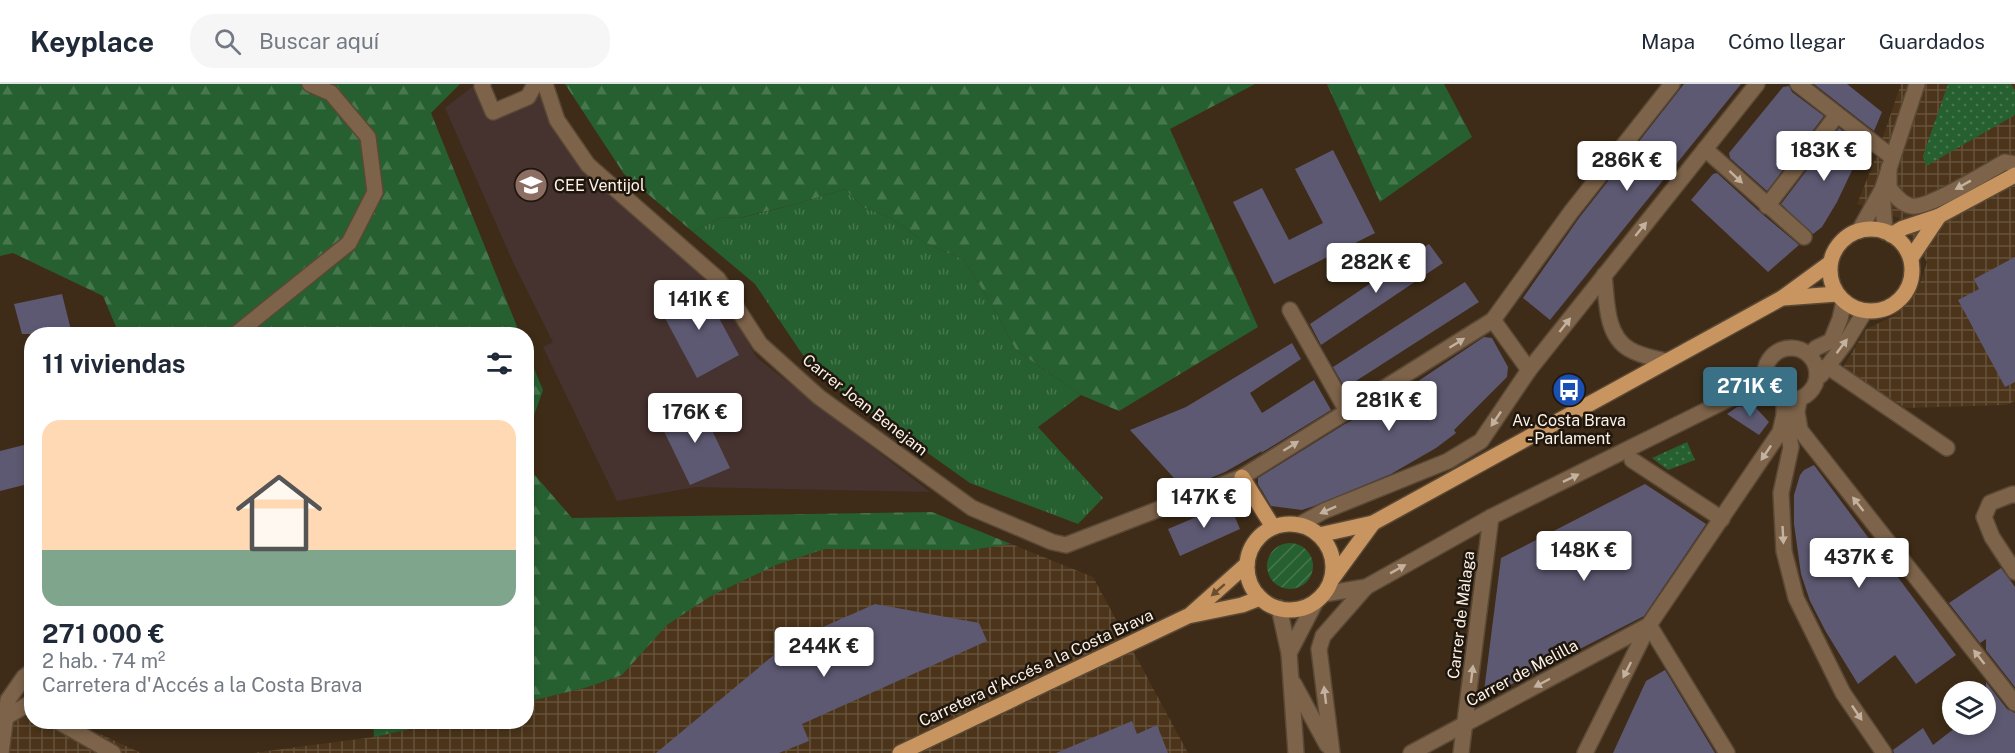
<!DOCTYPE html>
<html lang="es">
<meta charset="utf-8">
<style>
:root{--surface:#fff;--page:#f6f6f7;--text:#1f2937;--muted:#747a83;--line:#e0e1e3;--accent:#3a7186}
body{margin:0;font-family:"Public Sans",sans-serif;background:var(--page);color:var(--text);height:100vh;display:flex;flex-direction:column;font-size:22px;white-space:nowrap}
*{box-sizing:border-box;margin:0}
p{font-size:20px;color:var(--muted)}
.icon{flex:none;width:33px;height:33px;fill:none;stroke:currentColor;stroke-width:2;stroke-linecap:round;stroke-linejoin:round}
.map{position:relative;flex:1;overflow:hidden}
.drawer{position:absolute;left:24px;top:243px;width:510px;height:402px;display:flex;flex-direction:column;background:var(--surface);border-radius:24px;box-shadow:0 3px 9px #0003}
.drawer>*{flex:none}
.buttons{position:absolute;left:1942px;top:597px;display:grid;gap:12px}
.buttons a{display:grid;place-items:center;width:54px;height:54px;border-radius:50%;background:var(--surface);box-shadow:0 3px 9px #0003;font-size:30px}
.price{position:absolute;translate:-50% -51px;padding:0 14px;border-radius:6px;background:#fff;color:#222;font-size:20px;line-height:39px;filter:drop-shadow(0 2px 3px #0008)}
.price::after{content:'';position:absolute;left:50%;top:36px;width:18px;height:14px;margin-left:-9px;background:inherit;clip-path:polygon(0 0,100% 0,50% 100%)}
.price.selected{background:var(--accent);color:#fff}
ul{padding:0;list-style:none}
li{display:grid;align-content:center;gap:12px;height:318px;padding:0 18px}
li+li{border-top:2px solid var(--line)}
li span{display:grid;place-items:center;height:186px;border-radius:18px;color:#555}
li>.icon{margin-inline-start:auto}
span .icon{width:108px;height:108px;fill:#fffc;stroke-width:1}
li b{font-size:26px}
h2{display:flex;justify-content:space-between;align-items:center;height:72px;padding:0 18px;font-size:26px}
header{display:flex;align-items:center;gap:36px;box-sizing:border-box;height:84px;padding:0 30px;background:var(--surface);border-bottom:2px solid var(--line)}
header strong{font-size:28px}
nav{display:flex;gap:33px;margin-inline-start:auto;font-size:21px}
.search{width:420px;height:54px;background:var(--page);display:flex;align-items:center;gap:15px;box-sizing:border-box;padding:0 21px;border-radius:24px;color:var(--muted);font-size:22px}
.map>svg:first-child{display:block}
</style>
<header>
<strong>Keyplace</strong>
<div class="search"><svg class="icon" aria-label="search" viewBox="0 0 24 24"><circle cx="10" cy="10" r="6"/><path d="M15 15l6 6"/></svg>Buscar aquí</div>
<nav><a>Mapa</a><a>Cómo llegar</a><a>Guardados</a></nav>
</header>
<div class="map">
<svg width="2015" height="669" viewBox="0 0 2015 669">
<defs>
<pattern id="industrial-grid" width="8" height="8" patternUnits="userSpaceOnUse" patternTransform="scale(1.5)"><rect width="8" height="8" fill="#4b341a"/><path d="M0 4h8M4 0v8" fill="none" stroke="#66523b"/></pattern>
<pattern id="grass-tufts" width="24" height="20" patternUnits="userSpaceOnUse" patternTransform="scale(1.5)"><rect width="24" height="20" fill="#276030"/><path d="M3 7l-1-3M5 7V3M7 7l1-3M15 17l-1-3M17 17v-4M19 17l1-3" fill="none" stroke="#47774e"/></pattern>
<pattern id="forest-firs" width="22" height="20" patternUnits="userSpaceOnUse" patternTransform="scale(1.5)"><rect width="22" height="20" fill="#276030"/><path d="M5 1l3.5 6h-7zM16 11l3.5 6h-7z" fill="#47774e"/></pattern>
<pattern id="park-dots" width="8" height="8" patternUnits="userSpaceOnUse" patternTransform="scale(1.5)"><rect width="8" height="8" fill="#276030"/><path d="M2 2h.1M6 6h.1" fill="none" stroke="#47774e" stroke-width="1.8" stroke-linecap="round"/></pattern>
<pattern id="garden-furrows" width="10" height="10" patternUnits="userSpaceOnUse" patternTransform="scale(1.5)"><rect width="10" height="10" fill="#276030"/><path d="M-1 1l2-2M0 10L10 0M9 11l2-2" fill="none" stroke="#47774e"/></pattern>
</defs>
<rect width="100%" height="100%" fill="#3e2c18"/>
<g fill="url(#industrial-grid)">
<polygon points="1901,0 2015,0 2015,317 2006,321 1906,324 1842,285 1866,245 1894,232 1918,205 1927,178 1899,134 1857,120 1877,70"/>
<polygon points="1011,460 1093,493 1188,669 253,669 374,653 442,638 526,638 527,618 588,603 622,591 667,541 711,512 776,481 825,465 971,466"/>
<polygon points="0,623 31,632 32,638 54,638 98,649 141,669 0,669"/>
</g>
<polygon fill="#46322f" points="476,0 478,0 495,36 543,9 583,85 715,198 756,273 930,408 696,403 617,417 543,263 553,258 513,178 445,24"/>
<polygon fill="url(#grass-tufts)" points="845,105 863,123 891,134 926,159 964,176 992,221 1016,266 1081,311 1038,343 1103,414 1078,440 970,399 815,289 755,200 693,148 722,133 740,134 796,120"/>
<g fill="url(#forest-firs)">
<polygon points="0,0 460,0 431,29 520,250 119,250 103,212 13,169 0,172"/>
<polygon points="565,0 1255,0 1170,45 1258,243 1119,327 1081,311 1016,266 992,221 964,176 926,159 891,134 863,123 845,105 796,120 739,134 722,133 693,148 624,90"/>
<polygon points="1327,0 1444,0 1472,53 1380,118"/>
<polygon points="526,266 543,306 527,351 526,351"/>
<polygon points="527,382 572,434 932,428 1011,460 971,466 825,465 776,481 711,512 667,541 622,591 588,603 527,618"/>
<polygon points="373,638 442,638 374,653"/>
</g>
<g fill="url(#park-dots)">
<polygon points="1948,0 2011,0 2015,7 2015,31 1926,82 1923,72"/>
<polygon points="1687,358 1695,376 1668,386 1652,374"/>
</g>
<circle fill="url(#garden-furrows)" cx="1290" cy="482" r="23"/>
<g fill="#5d5972">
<polygon points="1684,0 1741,0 1550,236 1523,214 1579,134"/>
<polygon points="1814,0 1847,0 1882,28 1874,47"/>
<polygon points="1789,2 1792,8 1824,32 1767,107 1730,74 1729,69 1783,3"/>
<polygon points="1839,44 1866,65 1855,80 1837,118 1822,143 1813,150 1781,120"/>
<polygon points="1333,66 1375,149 1274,200 1233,118 1262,104 1289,156 1323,139 1295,85"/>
<polygon points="1717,89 1761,129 1799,161 1768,188 1691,116 1713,90"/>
<polygon points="1429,160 1443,179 1321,261 1310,240"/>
<polygon points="2015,173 2015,298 2005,303 1958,216 1979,205 1974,195"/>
<polygon points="1465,198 1479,218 1345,304 1333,283"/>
<polygon points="700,199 739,271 697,294 659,223"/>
<polygon points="62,210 72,250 22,250 14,220"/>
<polygon points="1484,253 1492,254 1508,283 1507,293 1454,346 1456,349 1436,364 1391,390 1314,422 1302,426 1271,422 1258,400 1258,394 1345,340 1396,312"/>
<polygon points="1292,259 1301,275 1250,309 1262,329 1314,296 1331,326 1261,369 1262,367 1225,388 1184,405 1130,346 1186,323"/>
<polygon points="699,319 730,384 690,401 659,337"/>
<polygon points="1746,322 1756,324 1769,338 1759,351 1727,330 1737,323"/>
<polygon points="32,359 32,399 0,407 0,367"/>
<polygon points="1814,381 1956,571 1916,600 1895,571 1858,600 1826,548 1810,517 1801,490 1794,440 1794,411 1800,391 1804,386"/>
<polygon points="1645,400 1706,440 1644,532 1483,615 1501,474"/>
<polygon points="1229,419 1240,445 1180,472 1168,445"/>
<polygon points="2001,484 2015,503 2015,603 1986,566 1986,555 1980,559 1949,519"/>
<polygon points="875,520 979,539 987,557 802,640 809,657 779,669 656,669 775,570 773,565"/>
<polygon points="1665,586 1715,669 1613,669 1646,597"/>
<polygon points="1986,598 2007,625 2015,629 2015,669 1894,669 1893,666 1923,644 1933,661 1960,640 1986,640"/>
<polygon points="1132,637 1137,650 1157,641 1168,669 1056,669"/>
</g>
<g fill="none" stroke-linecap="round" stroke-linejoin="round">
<defs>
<g id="minor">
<polyline points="483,0 482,2 493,28 528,13 535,0"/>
<polyline points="543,0 546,3 557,36 588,81 718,195 760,260 819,313 972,424 1052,458 1066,461 1242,393 1493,236 1571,128 1672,0"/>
<polyline points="1798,0 1892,73"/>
<polyline points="1705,65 1804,153"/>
<path d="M1889 83V104C1895 111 1901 120 1911 122 1927 126 1988 87 2005 78L2015 80"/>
<polyline points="1882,106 1885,148"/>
<polyline points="1767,122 1837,31"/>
<polyline points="1859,147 1882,106 1917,0"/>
<path d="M1604 191C1607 215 1605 251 1629 265 1640 272 1654 274 1666 277"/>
<polyline points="1290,226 1347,327"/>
<polyline points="1493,236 1529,286"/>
<polyline points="236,250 349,159 375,108 368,53 331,9 310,0"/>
<circle cx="1791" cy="290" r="26"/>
<polyline points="1810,270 1816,264 1831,257 1840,235 1844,217"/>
<polyline points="1827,282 1947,364"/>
<polyline points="1821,291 1846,258 1865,227"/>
<polyline points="1799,316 1797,328 1800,346 2015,619"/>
<polyline points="1785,334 1791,363 1781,409 1784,467 1796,514 1843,609 1884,669"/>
<polyline points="1632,376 1722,435"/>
<polyline points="2015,411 2013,410 1990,419 1984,433 1992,453 2015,488"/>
<polyline points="1299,441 1324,427 1448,377 1481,357 1529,286 1757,0"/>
<polyline points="1324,510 1366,503 1491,433 1745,307 1771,307"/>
<polyline points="1279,524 1289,569 1296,669"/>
<polyline points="1289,569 1315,519"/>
<polyline points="1294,600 1327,661"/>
<polyline points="6,633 32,618"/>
<polyline points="59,638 113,669"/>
<polyline points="1,669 8,616 24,593 32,587"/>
<polyline points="1332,669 1319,565 1323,552 1366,503"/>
<polyline points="1411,669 1649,541 1727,669"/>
<polyline points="1461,669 1491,433"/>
<polyline points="1585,669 1649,541 1780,348 1784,331 1784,315"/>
</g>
<g id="major">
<circle cx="1871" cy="186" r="41"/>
<polyline points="1891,151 1903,144 1939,132 2015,91"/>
<polyline points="1911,174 1939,132"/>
<polyline points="1783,214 1837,210"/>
<polyline points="1242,393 1273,443"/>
<circle cx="1290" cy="483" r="43"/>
<polyline points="1319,451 1373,439 1782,214 1830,179"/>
<polyline points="1332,495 1373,439"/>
<polyline points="1191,530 1247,480"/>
<polyline points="900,669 1188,532 1242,521 1260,514"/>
</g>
</defs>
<use href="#minor" stroke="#594835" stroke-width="18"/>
<use href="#major" stroke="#594835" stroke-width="18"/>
<use href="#minor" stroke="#7d634a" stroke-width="15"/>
<use href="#major" stroke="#c8945f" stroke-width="15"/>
</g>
<defs><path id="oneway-solid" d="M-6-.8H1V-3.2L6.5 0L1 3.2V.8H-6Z" transform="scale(1.5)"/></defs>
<g fill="#c4b2a0">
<use href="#oneway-solid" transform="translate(1736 93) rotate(43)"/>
<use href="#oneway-solid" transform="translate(1963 101) rotate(151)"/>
<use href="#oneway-solid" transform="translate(1641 145) rotate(-51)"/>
<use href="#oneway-solid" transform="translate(1565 241) rotate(-52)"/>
<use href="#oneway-solid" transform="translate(1457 259) rotate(-32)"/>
<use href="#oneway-solid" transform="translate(1842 262) rotate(-53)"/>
<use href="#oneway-solid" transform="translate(1496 335) rotate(124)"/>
<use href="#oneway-solid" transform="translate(1291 362) rotate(-32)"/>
<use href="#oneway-solid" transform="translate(1766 369) rotate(124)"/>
<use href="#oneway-solid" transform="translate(1571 394) rotate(-26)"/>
<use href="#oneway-solid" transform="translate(1858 420) rotate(-128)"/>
<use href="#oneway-solid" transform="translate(1328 426) rotate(156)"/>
<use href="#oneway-solid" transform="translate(1783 451) rotate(87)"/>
<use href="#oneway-solid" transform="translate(1398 485) rotate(-29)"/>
<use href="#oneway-solid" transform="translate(1979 573) rotate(-128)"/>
<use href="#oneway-solid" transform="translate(1627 586) rotate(117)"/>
<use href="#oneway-solid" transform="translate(1472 590) rotate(-83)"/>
<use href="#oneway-solid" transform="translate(1542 599) rotate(152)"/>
<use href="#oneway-solid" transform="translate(1325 611) rotate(-97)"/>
<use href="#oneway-solid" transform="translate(1857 629) rotate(56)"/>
</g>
<use fill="#6b4f32" href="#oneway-solid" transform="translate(1218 506) rotate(139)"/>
<defs>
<symbol id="school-disc" viewBox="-11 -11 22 22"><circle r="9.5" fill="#8d6e63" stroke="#1f170e"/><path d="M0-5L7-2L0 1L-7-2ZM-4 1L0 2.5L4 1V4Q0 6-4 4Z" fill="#fff"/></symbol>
<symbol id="bus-disc" viewBox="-11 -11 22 22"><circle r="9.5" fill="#1a4fb4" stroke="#1f170e"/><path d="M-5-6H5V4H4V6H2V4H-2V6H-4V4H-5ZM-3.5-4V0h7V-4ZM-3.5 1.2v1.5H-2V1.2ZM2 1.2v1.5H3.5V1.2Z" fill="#fff"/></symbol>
</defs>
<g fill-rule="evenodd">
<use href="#school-disc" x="512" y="82" width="38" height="38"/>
<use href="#bus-disc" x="1550" y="287" width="38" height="38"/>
</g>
<g text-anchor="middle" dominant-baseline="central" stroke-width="5" stroke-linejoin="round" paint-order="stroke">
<g font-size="16" fill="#fef2e6" stroke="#1f170e" text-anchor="start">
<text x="554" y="101">CEE Ventijol</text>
<text x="1569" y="336" text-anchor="middle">Av. Costa Brava<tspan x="1569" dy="18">- Parlament</tspan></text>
</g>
<g font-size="16" fill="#fef2e6" stroke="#1f170e">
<text transform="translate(865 321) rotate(38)">Carrer Joan Benejam</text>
<text transform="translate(1461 531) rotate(-83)">Carrer de Màlaga</text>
<text transform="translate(1036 584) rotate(-25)">Carretera d'Accés a la Costa Brava</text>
<text transform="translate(1522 589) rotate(-28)">Carrer de Melilla</text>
</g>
</g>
</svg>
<div class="buttons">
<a><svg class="icon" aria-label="layers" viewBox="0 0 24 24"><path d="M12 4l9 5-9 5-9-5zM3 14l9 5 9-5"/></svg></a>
</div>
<b class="price" style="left:1824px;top:98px">183K €</b>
<b class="price" style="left:1627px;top:108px">286K €</b>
<b class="price" style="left:1376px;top:210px">282K €</b>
<b class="price" style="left:699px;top:247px">141K €</b>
<b class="price selected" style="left:1750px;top:334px">271K €</b>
<b class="price" style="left:1389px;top:348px">281K €</b>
<b class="price" style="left:695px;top:360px">176K €</b>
<b class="price" style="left:1204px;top:445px">147K €</b>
<b class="price" style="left:1584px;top:498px">148K €</b>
<b class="price" style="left:1859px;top:505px">437K €</b>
<b class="price" style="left:824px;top:594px">244K €</b>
<section class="drawer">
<h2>11 viviendas<svg class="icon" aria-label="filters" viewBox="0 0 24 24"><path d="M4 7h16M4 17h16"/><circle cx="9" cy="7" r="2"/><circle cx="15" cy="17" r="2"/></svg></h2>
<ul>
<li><span style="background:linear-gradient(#ffd9b3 70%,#7fa58c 0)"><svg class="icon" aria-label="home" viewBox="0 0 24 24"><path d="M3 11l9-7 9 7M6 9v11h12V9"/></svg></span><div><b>271 000 €</b><p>2 hab. · 74 m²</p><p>Carretera d'Accés a la Costa Brava</p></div></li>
</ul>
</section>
</div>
